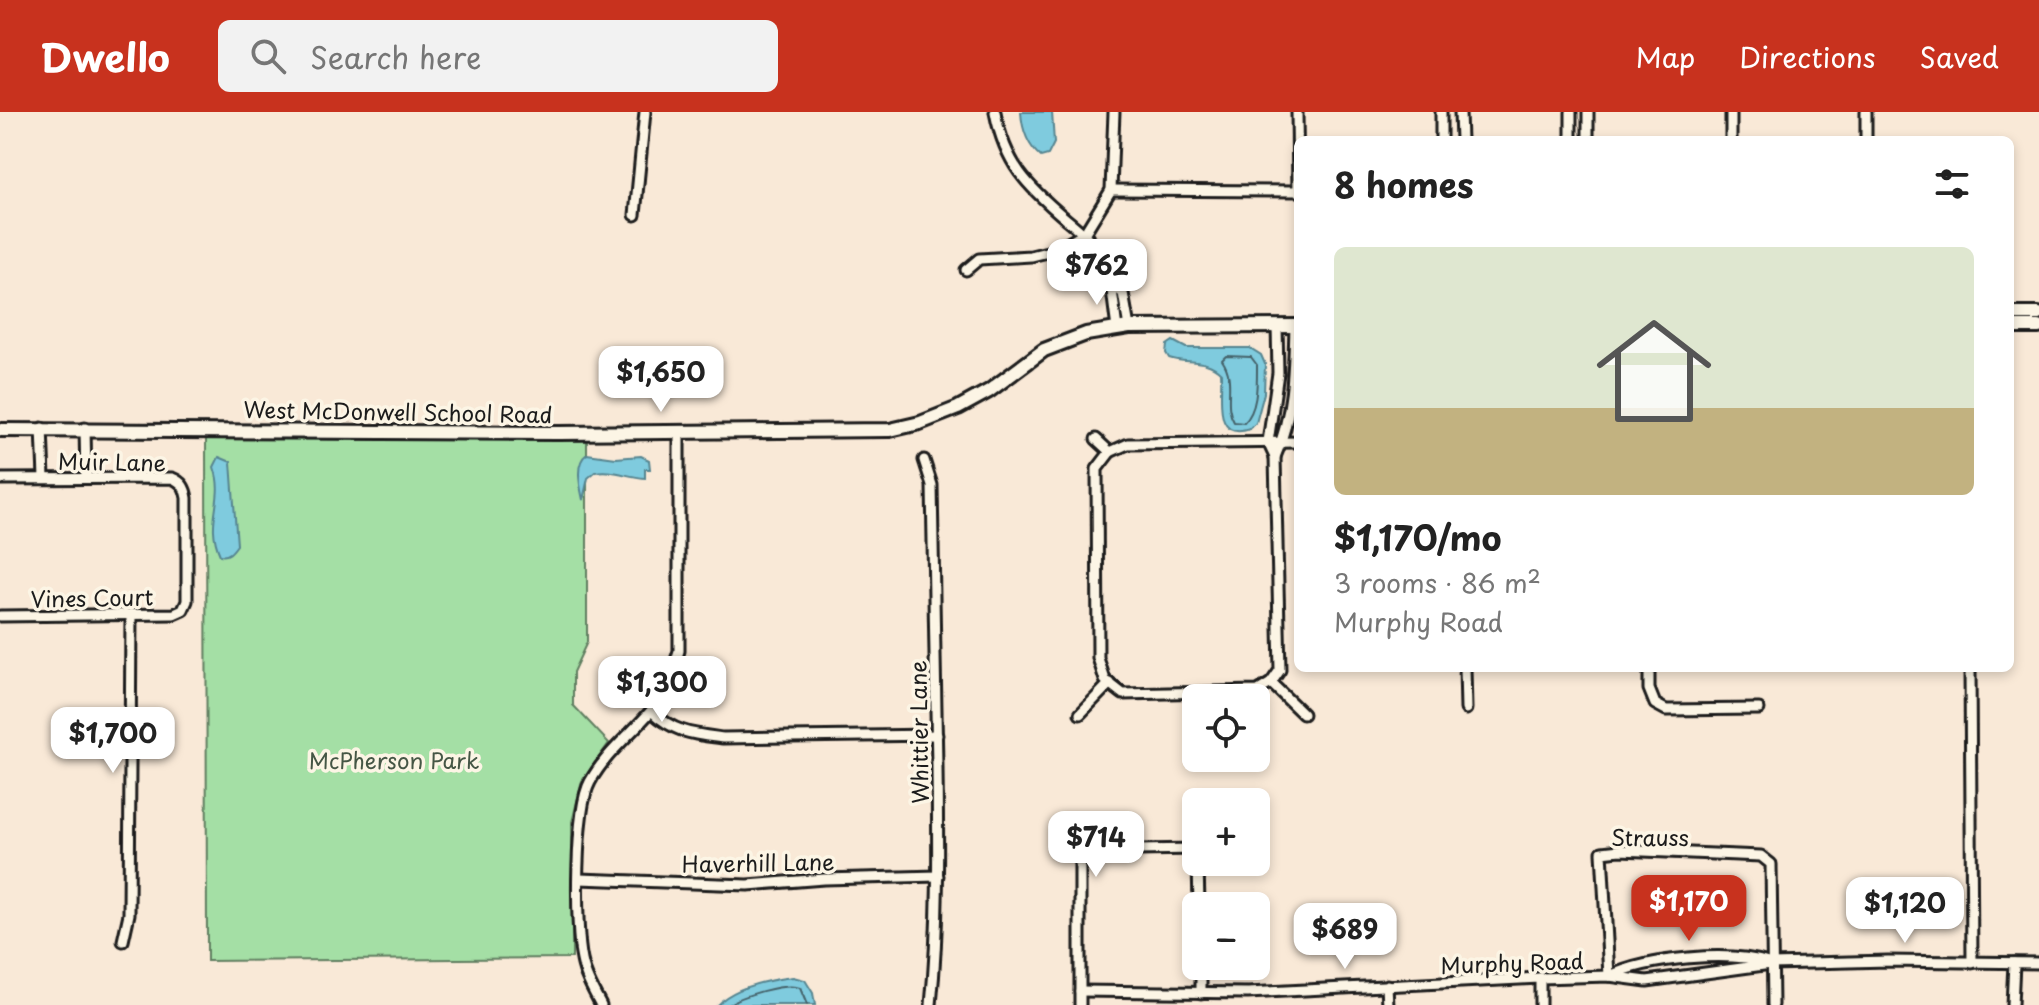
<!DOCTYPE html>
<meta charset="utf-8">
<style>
:root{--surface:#fff;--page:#f2f2f2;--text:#222;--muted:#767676;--line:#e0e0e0;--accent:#c8321e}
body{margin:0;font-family:"Playpen Sans",sans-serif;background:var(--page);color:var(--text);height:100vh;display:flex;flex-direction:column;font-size:30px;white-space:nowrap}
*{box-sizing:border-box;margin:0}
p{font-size:26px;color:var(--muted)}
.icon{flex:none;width:44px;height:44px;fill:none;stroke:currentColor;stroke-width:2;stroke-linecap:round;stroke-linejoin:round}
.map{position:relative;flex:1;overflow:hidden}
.side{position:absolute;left:1294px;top:24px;width:720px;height:536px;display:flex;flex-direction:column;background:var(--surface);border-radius:12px;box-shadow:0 4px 12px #0003}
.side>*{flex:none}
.controls{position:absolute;left:1182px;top:572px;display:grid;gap:16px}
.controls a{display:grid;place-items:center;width:88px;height:88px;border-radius:12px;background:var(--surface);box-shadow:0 4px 12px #0003;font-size:40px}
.price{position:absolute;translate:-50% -68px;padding:0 18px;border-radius:16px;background:#fff;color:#222;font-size:26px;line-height:52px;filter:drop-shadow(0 2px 4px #0008)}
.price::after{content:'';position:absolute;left:50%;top:48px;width:24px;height:18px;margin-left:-12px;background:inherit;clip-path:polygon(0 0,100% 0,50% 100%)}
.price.on{background:var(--accent);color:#fff}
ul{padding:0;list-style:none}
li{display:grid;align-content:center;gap:16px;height:424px;padding:0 40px}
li+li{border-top:2px solid var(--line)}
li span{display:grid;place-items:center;height:248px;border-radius:12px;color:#555}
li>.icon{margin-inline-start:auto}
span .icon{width:144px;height:144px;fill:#fffc;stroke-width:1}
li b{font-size:34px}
h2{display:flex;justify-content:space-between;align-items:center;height:96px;padding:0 40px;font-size:34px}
header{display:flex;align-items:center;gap:48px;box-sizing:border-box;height:112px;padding:0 40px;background:var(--accent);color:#fff}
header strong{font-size:38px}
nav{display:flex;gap:44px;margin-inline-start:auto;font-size:28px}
.search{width:560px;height:72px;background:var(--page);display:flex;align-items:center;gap:20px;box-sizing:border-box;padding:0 28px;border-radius:12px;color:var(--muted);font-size:30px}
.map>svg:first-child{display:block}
</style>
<header>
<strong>Dwello</strong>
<div class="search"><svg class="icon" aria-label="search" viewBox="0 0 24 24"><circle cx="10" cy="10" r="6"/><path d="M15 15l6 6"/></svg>Search here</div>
<nav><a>Map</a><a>Directions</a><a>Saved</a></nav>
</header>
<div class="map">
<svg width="2039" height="893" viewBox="0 0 2039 893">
<rect width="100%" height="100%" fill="#f9e9d7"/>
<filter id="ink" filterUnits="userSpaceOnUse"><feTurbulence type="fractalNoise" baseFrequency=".0125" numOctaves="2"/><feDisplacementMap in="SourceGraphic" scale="16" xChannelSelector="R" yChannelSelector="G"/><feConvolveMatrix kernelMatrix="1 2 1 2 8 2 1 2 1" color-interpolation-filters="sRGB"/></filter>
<g filter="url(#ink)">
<polygon fill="#a4dfa5" stroke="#607e60" stroke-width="2" points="206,318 587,321 587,530 573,560 573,593 609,631 582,669 572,710 572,846 207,849"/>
<g fill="#7fcbde" stroke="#578590" stroke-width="2">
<path d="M1021 0H1052L1054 31 1048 43 1041 45C1027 33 1022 17 1021 0Z"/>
<path d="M1173 229 1186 236H1250L1261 243 1265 252 1264 281 1256 311 1250 317C1212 330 1223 283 1221 261 1207 246 1187 252 1169 246L1166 241 1167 233Z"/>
<path d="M587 342 616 346 641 344 649 348 650 357H645V366C627 365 614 357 595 360L588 366 583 388C580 374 574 351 587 342Z"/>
<path d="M219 345 231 350 237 433C232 440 228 445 220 443 204 407 226 389 214 355Z"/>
<path d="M793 865 805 868 813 881 815 893H717C734 875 768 868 793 865Z"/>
</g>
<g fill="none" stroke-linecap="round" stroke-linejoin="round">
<g stroke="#44626a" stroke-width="2">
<path d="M1226 244 1251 245 1257 253C1257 272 1258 298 1244 311L1234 310C1222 290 1237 270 1222 248Z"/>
<path d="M728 893C740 884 786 870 800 876L807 893"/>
</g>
<defs>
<g id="minor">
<path d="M995 0C1005 52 1027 74 1066 107 1078 117 1093 129 1101 143 1113 166 1113 191 1117 216"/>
<polyline points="1441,0 1441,28"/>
<polyline points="1460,0 1461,28"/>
<polyline points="1571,0 1571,28"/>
<polyline points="1588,0 1588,28"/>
<polyline points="1731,0 1731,28"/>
<polyline points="1866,0 1866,28"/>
<polyline points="1111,78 1298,79 1297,0"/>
<polyline points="635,103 645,0"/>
<polyline points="966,158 979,147 1031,144 1056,138 1084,122 1111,78 1114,0"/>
<polyline points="1112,173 1123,181 1129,215"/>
<path d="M1277 214 1278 261 1268 330 1275 345C1293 305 1294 257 1295 214"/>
<polyline points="42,316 44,366"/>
<polyline points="85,316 86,366"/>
<polyline points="1096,327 1110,340"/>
<polyline points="1110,340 1097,357 1098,546 1105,568 1123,582 1258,579 1271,571 1280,558 1275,345"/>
<polyline points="1110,340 1128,332 1298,330"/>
<path d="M924 348 932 373C934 467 936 561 937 655 938 734 939 813 931 893"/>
<path d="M0 367 172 366C182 370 185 375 187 386V489L183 498 174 502 0 504"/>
<polyline points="1465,556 1466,597"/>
<polyline points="1649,556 1649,577 1655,592 1666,598 1759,597"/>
<polyline points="1970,556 1972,851"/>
<polyline points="1271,571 1303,602"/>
<path d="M651 599C675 621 692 622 723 626L937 623"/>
<polyline points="1080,602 1110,571"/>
<polyline points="1198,750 1199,794"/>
<polyline points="579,767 748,773 824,767 938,764"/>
<polyline points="123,829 129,802 131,502"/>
<polyline points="1201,854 1201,881"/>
<polyline points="1609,864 1602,740 1620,738 1761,744 1771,752 1773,893"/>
<path d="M1610 864C1648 846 1729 838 1768 851"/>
<polyline points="1540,866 1540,893"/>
<polyline points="1387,873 1388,893"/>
<polyline points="1080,879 1248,881 1540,866 1609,864 1647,869 1771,852 1888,849 2039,851"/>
<path d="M601 893C593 878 585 864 582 848 575 816 575 697 590 670 605 642 630 623 650 600 666 582 672 561 679 539V320"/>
<polyline points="1080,893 1080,739 1196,737"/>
<polyline points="2012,893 2014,851"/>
</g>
<g id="major">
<polyline points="2010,202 2039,202"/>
<polyline points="2010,215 2039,215"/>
<polyline points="0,318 559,321 890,318 920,311 958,296 989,279 1044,238 1086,222 1129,215 1298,214"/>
</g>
</defs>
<use href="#minor" stroke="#1c1c1c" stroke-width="15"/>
<use href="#major" stroke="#1c1c1c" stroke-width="18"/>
<use href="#minor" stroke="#fcf5e5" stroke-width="9"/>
<use href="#major" stroke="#fcf5e5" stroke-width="12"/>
</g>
</g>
<g text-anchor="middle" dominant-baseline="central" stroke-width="7" stroke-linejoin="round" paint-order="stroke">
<g font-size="22" fill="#1c1c1c" stroke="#fcf5e5">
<text transform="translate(398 299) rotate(1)">West McDonwell School Road</text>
<text transform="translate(112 349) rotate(1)">Muir Lane</text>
<text transform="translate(92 485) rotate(-1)">Vines Court</text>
<text transform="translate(918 620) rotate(-91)">Whittier Lane</text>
<text x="1650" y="724">Strauss</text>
<text transform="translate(758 750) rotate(-1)">Haverhill Lane</text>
<text transform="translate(1512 850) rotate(-2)">Murphy Road</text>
</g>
<g font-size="22" fill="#455645" stroke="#fcf5e5">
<text x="394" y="647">McPherson Park</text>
</g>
</g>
</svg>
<div class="controls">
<a><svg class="icon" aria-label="locate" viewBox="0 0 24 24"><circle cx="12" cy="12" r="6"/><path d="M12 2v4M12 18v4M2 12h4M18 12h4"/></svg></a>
<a>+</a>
<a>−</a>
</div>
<b class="price" style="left:1097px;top:195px">$762</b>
<b class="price" style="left:661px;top:302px">$1,650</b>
<b class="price" style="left:662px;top:612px">$1,300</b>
<b class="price" style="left:113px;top:663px">$1,700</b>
<b class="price" style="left:1096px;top:767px">$714</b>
<b class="price on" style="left:1689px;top:831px">$1,170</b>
<b class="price" style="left:1905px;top:833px">$1,120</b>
<b class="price" style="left:1345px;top:859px">$689</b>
<section class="side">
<h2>8 homes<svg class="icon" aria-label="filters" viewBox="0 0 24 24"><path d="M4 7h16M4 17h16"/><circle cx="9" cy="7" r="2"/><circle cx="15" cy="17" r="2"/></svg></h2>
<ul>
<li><span style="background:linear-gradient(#dfe7d0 65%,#c2b280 0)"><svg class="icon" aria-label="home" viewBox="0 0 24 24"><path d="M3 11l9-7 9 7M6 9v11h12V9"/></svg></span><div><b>$1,170/mo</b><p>3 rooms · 86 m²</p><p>Murphy Road</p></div></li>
</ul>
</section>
</div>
